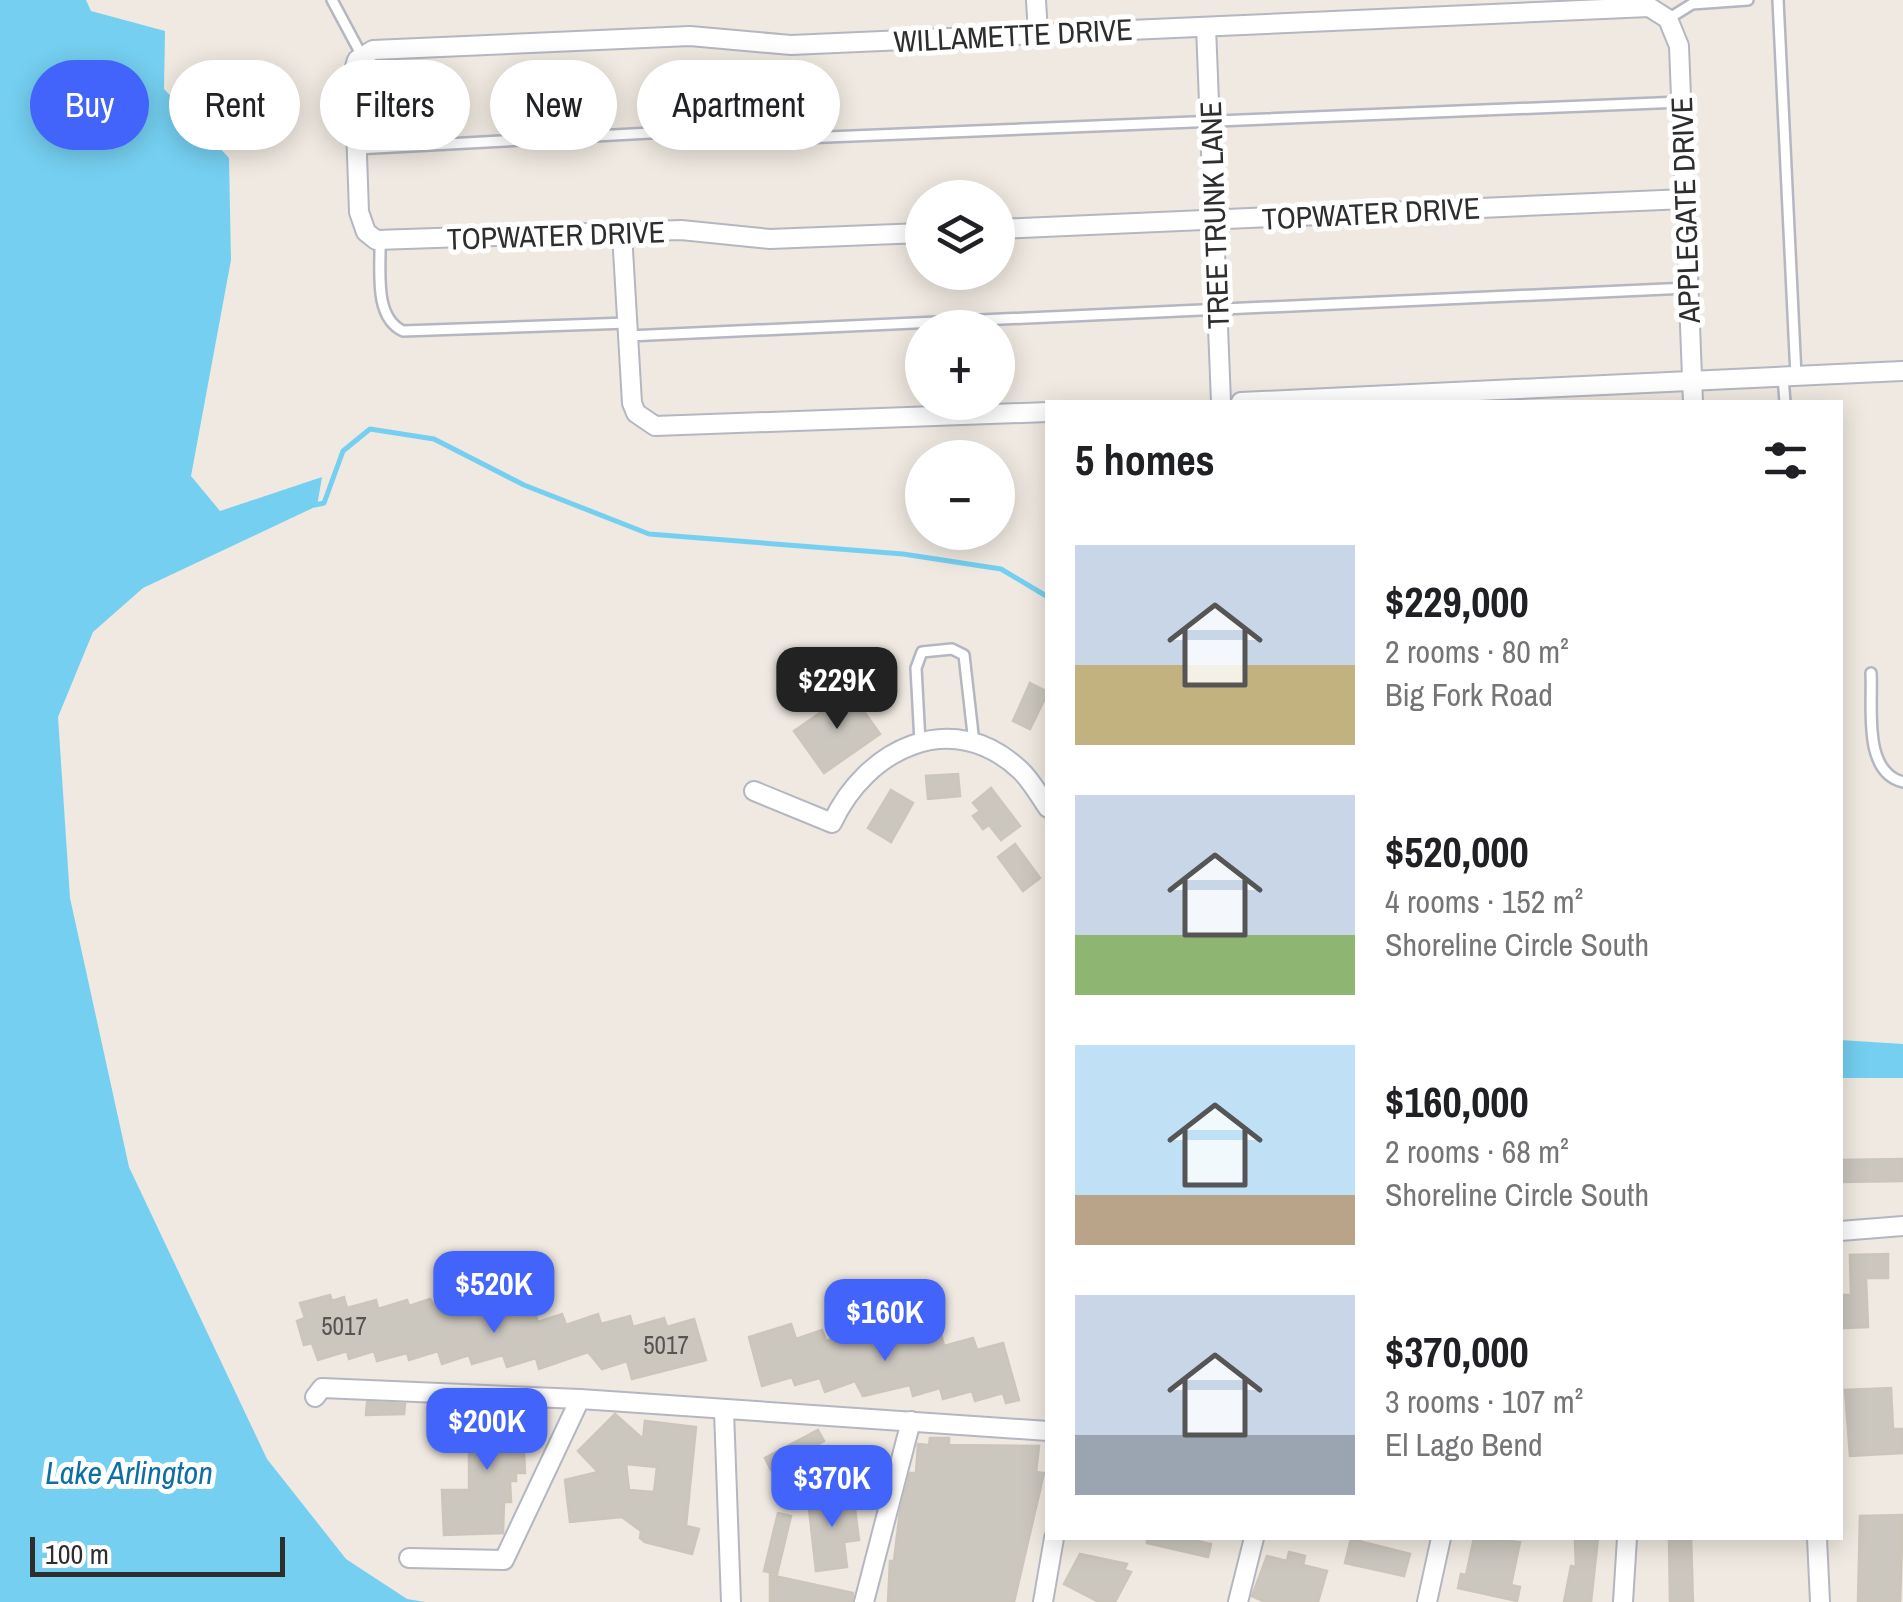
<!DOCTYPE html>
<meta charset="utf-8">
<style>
:root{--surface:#fff;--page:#f2f2f2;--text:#202124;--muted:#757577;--accent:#4264fb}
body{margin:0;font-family:"Archivo Narrow",sans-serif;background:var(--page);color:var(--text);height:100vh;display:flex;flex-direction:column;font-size:38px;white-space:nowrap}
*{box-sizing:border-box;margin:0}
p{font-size:32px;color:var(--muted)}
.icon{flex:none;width:55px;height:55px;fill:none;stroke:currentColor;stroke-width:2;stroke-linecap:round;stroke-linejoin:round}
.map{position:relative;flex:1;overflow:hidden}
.sheet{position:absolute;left:1045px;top:400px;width:798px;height:1140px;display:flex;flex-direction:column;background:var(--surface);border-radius:0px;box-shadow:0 5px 25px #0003}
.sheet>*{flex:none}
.top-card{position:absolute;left:30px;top:60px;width:865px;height:90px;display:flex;gap:20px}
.controls{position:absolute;left:905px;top:180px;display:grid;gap:20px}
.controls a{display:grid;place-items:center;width:110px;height:110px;border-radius:50%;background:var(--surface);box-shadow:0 5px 25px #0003;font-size:50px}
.scale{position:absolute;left:30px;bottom:25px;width:255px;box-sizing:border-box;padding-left:10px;border:5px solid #2e2e2e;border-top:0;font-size:28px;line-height:35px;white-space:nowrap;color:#2e2e2e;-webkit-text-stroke:8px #fff;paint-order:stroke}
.price{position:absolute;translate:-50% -85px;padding:0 22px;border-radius:20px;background:var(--accent);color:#fff;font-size:32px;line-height:65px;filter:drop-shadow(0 2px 5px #0008)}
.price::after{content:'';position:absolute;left:50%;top:60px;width:30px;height:22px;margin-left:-15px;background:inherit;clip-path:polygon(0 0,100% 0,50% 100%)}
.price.selected{background:#222;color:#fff}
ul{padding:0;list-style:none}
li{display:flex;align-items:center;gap:30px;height:250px;padding:0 30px}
li span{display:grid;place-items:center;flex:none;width:280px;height:200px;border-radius:0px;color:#555}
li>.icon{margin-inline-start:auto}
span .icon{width:120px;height:120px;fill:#fffc;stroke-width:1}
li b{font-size:42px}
h2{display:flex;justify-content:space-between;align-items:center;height:120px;padding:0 30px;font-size:42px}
.pill{padding:0 35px;border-radius:45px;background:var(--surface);box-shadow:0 5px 25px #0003;font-size:35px;line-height:90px}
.pill.selected{background:var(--accent);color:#fff}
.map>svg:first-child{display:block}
</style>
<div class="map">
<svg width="1903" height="1602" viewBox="0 0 1903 1602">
<rect width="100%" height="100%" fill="#efe9e1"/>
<g fill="#75cff0">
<polygon points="0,0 86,0 91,11 165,31 164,89 229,158 231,260 191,476 220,511 322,477 317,506 143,588 93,632 58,717 70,898 129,1167 267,1459 346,1559 407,1599 425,1602 0,1602"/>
<polygon points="1840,1040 1903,1044 1903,1078 1840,1078"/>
</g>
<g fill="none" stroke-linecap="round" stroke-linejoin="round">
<polyline stroke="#75cff0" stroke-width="5" points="315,505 324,503 343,451 370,429 434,439 524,485 649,534 903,554 1001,569 1048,597"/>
</g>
<g fill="#cbc7bf" stroke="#cbc5ba" stroke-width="2.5" fill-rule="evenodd">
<polygon points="1030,683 1048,692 1030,729 1013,721"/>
<polygon points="850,692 880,734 824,773 794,731"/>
<polygon points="958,774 960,796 928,799 926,776"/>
<polygon points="991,788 1020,826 1001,840 989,825 983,829 973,816 980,811 973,803"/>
<polygon points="891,790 913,803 891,842 868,828"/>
<polygon points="1015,844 1040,878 1023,891 998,857"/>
<polygon points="1903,1159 1903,1181 1840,1182 1840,1160"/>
<polygon points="1888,1254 1888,1278 1866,1278 1868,1327 1844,1328 1843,1295 1851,1295 1850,1255"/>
<polygon points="330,1295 332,1301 344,1297 347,1308 376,1300 378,1309 407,1300 409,1306 430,1299 441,1313 468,1304 471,1316 500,1306 503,1314 533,1308 538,1322 562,1314 566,1325 598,1314 601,1324 630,1316 633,1327 664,1318 667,1327 694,1319 706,1360 632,1379 627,1361 602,1369 588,1352 539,1369 536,1358 507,1367 503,1355 472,1364 469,1355 442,1364 438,1351 409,1360 407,1353 377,1361 374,1351 349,1359 347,1351 318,1360 312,1343 304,1345 297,1321 305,1318 300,1303"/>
<polygon points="791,1324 796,1339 822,1330 826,1341 851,1334 855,1345 907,1334 910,1342 941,1334 944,1346 973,1338 977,1350 1003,1343 1019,1400 1006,1403 1003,1393 975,1401 972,1391 943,1399 940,1388 913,1396 910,1385 863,1396 855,1381 825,1392 820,1378 795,1385 792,1377 762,1386 749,1337"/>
<polygon points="1891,1388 1893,1429 1903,1429 1903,1453 1850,1456 1845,1390"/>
<polygon points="367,1402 405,1404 404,1414 366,1415"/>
<polygon points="522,1409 525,1473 516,1473 516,1481 510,1481 511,1502 504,1502 503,1533 444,1535 442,1490 469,1490 469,1410"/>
<path d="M615 1414 643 1439 645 1421 696 1427 686 1526 699 1529 692 1554 645 1542 640 1538 641 1531 622 1517 570 1522 565 1480 598 1472 578 1451ZM626 1464 657 1467 654 1492 629 1490Z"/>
<polygon points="818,1430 824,1441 771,1470 765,1458"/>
<polygon points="930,1438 949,1438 949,1445 1039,1446 1036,1472 1044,1473 1014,1602 888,1602 890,1561 894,1561 900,1511 910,1473 916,1473 918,1444 929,1445"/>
<polygon points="853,1494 859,1540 844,1542 847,1567 816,1571 808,1500"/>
<polygon points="778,1513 791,1516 777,1574 764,1571"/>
<polygon points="1903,1515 1900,1602 1858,1602 1860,1516"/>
<polygon points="1147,1538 1183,1538 1211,1544 1208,1557 1147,1543"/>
<polygon points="1474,1538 1520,1542 1511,1585 1520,1587 1517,1601 1458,1588 1461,1574 1466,1575"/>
<polygon points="1575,1538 1598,1538 1591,1602 1564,1602 1571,1566 1576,1567"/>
<polygon points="1669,1538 1691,1538 1693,1602 1670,1602"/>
<polygon points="1351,1539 1410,1554 1404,1576 1345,1563"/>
<polygon points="1289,1552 1305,1556 1303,1565 1327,1571 1318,1602 1265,1602 1252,1596 1267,1556 1287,1561"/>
<polygon points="1080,1554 1127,1564 1124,1570 1131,1572 1115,1602 1099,1602 1064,1584"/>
<polygon points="770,1575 853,1593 852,1602 770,1602"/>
</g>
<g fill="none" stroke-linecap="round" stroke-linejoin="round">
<defs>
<g id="lane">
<polyline points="332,0 362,56"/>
<polyline points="1778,0 1796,376"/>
<polyline points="1668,19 1692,4 1748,0"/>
<polyline points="356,149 687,131 778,139 1681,102"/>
<path d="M380 240C381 269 373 317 403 331L627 323"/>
<polyline points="628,336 1688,288"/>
<polyline points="1783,377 1785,402"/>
<path d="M1871 673C1873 706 1862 772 1903 782"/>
<polyline points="920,742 916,668 922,652 952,649 964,655 974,743"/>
</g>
<g id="street">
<polyline points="1036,0 1038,34"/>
<polyline points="1206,27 1221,402"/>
<polyline points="998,229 1685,199"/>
<polyline points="622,233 632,403 636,413 655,426 1048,412"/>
<polyline points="922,233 770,239 681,230 376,240 366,232 359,212 354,70 357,60 373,50 690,36 791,45 1649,7 1668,19 1679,46 1693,402"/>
<polyline points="1241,402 1902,371"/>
<path d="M754 791 832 823C866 749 952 706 1020 770 1031 780 1039 795 1048 808"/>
<polyline points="1840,1231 1903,1226"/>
<polyline points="315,1397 322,1388 580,1399 1048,1431"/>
<polyline points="724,1411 731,1602"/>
<polyline points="1817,1538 1820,1602"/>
<polyline points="409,1558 504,1560 580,1399"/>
<polyline points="864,1602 911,1421"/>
<polyline points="1043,1602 1054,1538"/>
<polyline points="1238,1602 1254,1538"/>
<polyline points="1427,1602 1441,1538"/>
<polyline points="1623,1602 1627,1538"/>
</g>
</defs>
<use href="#lane" stroke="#b4b7c1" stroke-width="14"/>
<use href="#street" stroke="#b4b7c1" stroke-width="22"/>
<use href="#lane" stroke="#fff" stroke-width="9"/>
<use href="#street" stroke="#fff" stroke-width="18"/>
</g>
<g text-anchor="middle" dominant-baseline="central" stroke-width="10" stroke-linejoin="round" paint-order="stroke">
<g font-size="25" fill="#555452">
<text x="344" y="1326">5017</text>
<text x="666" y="1345">5017</text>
</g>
<g font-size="30" fill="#2e2e2e" stroke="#fff">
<text transform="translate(1013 35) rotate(-3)">WILLAMETTE DRIVE</text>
<text transform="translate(1685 210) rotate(-92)">APPLEGATE DRIVE</text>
<text transform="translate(1371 213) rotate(-3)">TOPWATER DRIVE</text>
<text transform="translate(1214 215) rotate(-92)">TREE TRUNK LANE</text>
<text transform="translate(556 235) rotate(-2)">TOPWATER DRIVE</text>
</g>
<g font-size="32" font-style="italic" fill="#0d6fa3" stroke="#fff">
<text x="129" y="1472">Lake Arlington</text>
</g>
</g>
</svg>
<div class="controls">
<a><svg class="icon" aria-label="layers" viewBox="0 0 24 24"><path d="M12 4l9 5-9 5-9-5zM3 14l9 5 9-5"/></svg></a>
<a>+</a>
<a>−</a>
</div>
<div class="scale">100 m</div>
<b class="price selected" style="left:837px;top:732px">$229K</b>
<b class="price" style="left:494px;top:1336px">$520K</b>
<b class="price" style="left:885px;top:1364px">$160K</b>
<b class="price" style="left:487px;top:1473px">$200K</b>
<b class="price" style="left:832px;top:1530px">$370K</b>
<div class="top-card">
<a class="pill selected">Buy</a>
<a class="pill">Rent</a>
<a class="pill">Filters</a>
<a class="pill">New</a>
<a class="pill">Apartment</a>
</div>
<section class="sheet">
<h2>5 homes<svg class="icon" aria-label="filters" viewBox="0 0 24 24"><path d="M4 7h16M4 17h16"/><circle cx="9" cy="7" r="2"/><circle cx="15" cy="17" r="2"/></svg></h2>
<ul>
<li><span style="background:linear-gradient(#c9d6e8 60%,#c2b280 0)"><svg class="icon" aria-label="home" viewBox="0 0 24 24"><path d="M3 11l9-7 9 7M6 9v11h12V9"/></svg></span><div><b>$229,000</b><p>2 rooms · 80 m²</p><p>Big Fork Road</p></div></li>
<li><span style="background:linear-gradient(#c9d6e8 70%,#8fb573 0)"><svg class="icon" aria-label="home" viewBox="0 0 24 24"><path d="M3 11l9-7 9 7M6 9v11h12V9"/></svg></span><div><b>$520,000</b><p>4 rooms · 152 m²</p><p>Shoreline Circle South</p></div></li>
<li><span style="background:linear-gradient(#bfe0f5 75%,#b9a48a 0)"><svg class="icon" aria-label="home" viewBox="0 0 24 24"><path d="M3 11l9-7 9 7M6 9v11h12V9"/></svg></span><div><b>$160,000</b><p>2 rooms · 68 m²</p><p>Shoreline Circle South</p></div></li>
<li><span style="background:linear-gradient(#c9d6e8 70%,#9aa5b1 0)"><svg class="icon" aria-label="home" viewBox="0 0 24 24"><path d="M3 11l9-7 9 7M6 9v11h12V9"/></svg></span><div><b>$370,000</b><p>3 rooms · 107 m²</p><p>El Lago Bend</p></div></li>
</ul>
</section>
</div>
